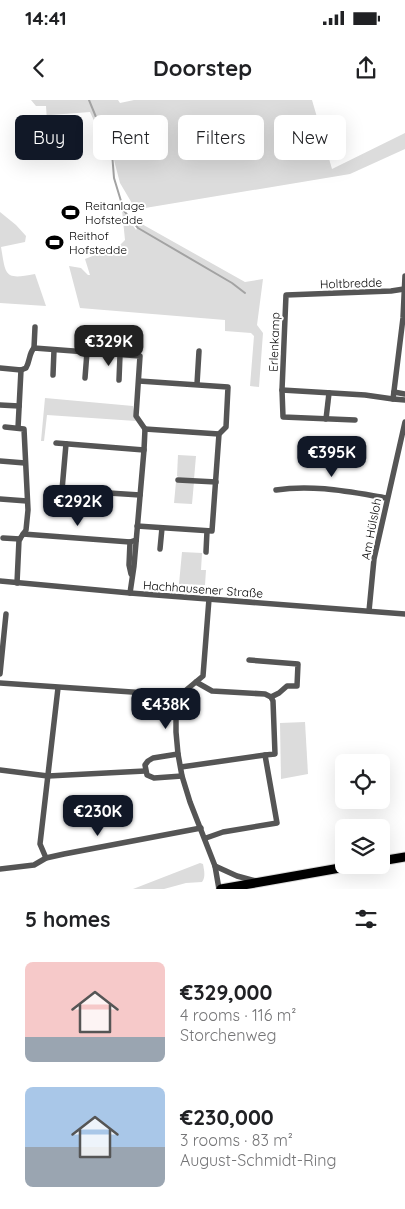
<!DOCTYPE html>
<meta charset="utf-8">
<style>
:root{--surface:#fff;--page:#f6f6f6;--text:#202124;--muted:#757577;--accent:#111827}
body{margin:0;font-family:Quicksand,sans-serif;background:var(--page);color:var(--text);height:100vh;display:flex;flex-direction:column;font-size:19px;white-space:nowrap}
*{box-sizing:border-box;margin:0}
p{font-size:16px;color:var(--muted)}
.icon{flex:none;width:28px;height:28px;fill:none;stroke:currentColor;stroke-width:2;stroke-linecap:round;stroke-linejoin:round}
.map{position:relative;height:789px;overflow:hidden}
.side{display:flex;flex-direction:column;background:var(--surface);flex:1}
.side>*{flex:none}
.hud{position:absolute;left:15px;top:15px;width:375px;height:45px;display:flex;gap:10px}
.tools{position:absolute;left:335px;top:654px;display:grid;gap:10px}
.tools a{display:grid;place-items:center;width:55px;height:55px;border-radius:8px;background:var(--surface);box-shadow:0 5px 20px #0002;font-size:25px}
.price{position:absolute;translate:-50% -42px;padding:0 11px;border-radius:10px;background:var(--accent);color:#fff;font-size:16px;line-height:32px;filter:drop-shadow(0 1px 2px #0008)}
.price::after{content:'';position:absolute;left:50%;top:30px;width:15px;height:11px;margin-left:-8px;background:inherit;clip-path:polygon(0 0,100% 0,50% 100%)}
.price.current{background:#222;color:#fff}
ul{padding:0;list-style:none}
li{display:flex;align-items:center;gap:15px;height:125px;padding:0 25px}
li span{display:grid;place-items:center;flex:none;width:140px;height:100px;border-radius:8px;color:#555}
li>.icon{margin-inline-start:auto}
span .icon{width:60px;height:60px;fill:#fffc;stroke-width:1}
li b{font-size:21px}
h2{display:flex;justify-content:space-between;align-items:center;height:60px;padding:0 25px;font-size:21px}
.pill{padding:0 18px;border-radius:8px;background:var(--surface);box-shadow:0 5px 20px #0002;font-size:18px;line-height:45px}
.pill.current{background:var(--accent);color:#fff}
.status{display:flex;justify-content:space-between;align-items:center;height:35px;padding:0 25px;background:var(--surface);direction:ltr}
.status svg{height:14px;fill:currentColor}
header{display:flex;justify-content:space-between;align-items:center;height:65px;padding:0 25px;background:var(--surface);font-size:22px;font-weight:700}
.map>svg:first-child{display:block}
</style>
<div class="status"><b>14:41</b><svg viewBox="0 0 49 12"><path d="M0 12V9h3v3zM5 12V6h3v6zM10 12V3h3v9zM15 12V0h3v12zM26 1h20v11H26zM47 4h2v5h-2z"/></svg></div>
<header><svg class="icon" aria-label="back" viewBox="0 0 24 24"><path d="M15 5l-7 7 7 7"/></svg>Doorstep<svg class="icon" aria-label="share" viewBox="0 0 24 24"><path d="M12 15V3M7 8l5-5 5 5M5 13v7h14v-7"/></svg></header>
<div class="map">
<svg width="405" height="789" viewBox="0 0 405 789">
<rect width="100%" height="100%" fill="#fff"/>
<g fill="#dcdcdc">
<polygon points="31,0 118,0 120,3 134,0 312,0 332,69 405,33 405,49 350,74 133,110 133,105 120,83 114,60 122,54 118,41 119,36 112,34 113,18 109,40 102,38 90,12 51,15 51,22 47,21 46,6 36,6"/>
<polygon points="122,110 136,130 140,123 245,182 263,179 257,225 263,233 259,287 250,286 254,236 251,233 225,231 225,220 80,208 69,166 81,168 88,175 90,175 85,159 120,145 125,140"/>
<path d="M0 112 16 125 26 136 25 142 1 147C6 176 4 180 35 174L46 206 0 203Z"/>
<polygon points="45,298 133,306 136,321 47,315 44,341 41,341"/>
<polygon points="178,355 196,356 194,379 180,378 177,376"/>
<polygon points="180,381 194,382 192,404 174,403 176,382"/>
<polygon points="182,452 202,453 201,470 206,470 205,485 179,484"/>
<polygon points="305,622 308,674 281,679 280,623"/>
<path d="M200 763 203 764C204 770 206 777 202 782L186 783 164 789H133Z"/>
</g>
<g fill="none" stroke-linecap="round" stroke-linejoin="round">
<polyline stroke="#a3a3a3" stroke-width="2" points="89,0 105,39 105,44 112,53 114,78 124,111 138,128 232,183 245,193"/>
<defs>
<g id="primary">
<polyline points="381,761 405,757"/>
<polyline points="221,789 357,765"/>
</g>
</defs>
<use href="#primary" stroke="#dbdbdb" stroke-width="11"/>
<g stroke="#555" stroke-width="5.5">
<polyline points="405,176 403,218 393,299 405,300"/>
<polyline points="34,248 35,227"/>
<polyline points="0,268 21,270"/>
<path d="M21 270 26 268C30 261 29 253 34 248L140 256 136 316 145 329 144 350 134 466 130 493"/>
<polyline points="53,275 54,250"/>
<polyline points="85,278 87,252"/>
<polyline points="119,280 120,255"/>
<polyline points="197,284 199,251"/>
<polyline points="282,290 365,295 393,299"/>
<polyline points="394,292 405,294"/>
<polyline points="0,305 19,306"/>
<polyline points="326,319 329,293"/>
<polyline points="355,320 283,317 282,290 286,195 391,191 404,189"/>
<polyline points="5,327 24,329 28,410 26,430 19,440 17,483"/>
<polyline points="18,328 21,270"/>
<polyline points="145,329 219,334"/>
<polyline points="56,343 144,350"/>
<polyline points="66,344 62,390 140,395"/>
<polyline points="0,361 25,363"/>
<polyline points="178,380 216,382"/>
<path d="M276 390C313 384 350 392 387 398"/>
<polyline points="0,399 27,401"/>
<polyline points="137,426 212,431 219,334 226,327 228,287 139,281"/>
<polyline points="23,434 130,442 136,440"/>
<polyline points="3,438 20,439"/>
<polyline points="130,442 129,465 131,474"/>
<polyline points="160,449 162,428"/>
<polyline points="206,452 207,431"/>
<polyline points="0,481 130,493 405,514"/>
<polyline points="209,499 203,576 185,591 176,595 176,632 178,654 182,676 190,702 215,766 219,789"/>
<polyline points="369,511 374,459 405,322"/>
<polyline points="249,560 298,564 297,586 287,586 279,593 271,597"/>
<polyline points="0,574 6,514"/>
<polyline points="196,582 212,591 265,594 271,597 273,601 275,654 265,655 277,723 223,732 206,738"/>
<polyline points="0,583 176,595"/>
<polyline points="178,654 153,658 148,661 145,665 147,675 154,678 182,676"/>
<polyline points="181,667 265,655"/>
<polyline points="0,670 48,676 145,671"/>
<polyline points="46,758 40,744 58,588"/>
<polyline points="215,766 237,776 256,781"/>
<polyline points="0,769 34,765 46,758 64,754 201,728"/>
</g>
<use href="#primary" stroke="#000" stroke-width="9"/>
</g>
<defs>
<symbol id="stadium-bare" viewBox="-9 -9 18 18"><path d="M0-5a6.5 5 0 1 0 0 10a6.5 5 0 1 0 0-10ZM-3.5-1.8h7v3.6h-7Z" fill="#000" stroke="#fff" stroke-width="2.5" paint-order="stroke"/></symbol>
</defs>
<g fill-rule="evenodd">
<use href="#stadium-bare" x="58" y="100" width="25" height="25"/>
<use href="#stadium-bare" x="42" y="130" width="25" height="25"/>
</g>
<g text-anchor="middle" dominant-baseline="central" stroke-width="4" stroke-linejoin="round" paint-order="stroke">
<g font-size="12" fill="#000" stroke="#fff" text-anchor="start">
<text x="85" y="105">Reitanlage<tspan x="85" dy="14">Hofstedde</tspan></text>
<text x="69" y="135">Reithof<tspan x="69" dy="14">Hofstedde</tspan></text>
</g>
<g font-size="12" fill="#000" stroke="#fff">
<text transform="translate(351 183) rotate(-2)">Holtbredde</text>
<text transform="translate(274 242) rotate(-88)">Erlenkamp</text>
<text transform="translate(371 429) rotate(-79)">Am Hülsloh</text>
<text transform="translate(203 489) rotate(4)">Hachhausener Straße</text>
</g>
</g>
</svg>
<div class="tools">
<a><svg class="icon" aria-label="locate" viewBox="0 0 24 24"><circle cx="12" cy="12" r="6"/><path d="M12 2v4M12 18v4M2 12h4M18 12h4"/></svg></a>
<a><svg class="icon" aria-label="layers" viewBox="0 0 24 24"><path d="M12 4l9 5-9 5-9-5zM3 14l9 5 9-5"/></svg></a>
</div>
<b class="price current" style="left:109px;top:267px">€329K</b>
<b class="price" style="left:332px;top:378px">€395K</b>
<b class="price" style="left:78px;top:427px">€292K</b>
<b class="price" style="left:166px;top:630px">€438K</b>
<b class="price" style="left:98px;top:737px">€230K</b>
<div class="hud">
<a class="pill current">Buy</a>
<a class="pill">Rent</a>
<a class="pill">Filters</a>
<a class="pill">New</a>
</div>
</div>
<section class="side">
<h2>5 homes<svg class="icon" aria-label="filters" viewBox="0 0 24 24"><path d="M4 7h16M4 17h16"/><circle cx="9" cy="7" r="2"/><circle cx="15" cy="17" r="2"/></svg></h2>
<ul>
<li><span style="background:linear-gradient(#f6c9c9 75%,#9aa5b1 0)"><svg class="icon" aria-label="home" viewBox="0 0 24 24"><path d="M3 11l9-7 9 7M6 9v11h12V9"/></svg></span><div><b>€329,000</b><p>4 rooms · 116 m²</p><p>Storchenweg</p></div></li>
<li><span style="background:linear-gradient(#a9c7e8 60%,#9aa5b1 0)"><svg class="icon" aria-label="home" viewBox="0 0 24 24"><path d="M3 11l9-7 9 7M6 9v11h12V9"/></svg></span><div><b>€230,000</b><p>3 rooms · 83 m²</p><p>August-Schmidt-Ring</p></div></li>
</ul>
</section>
